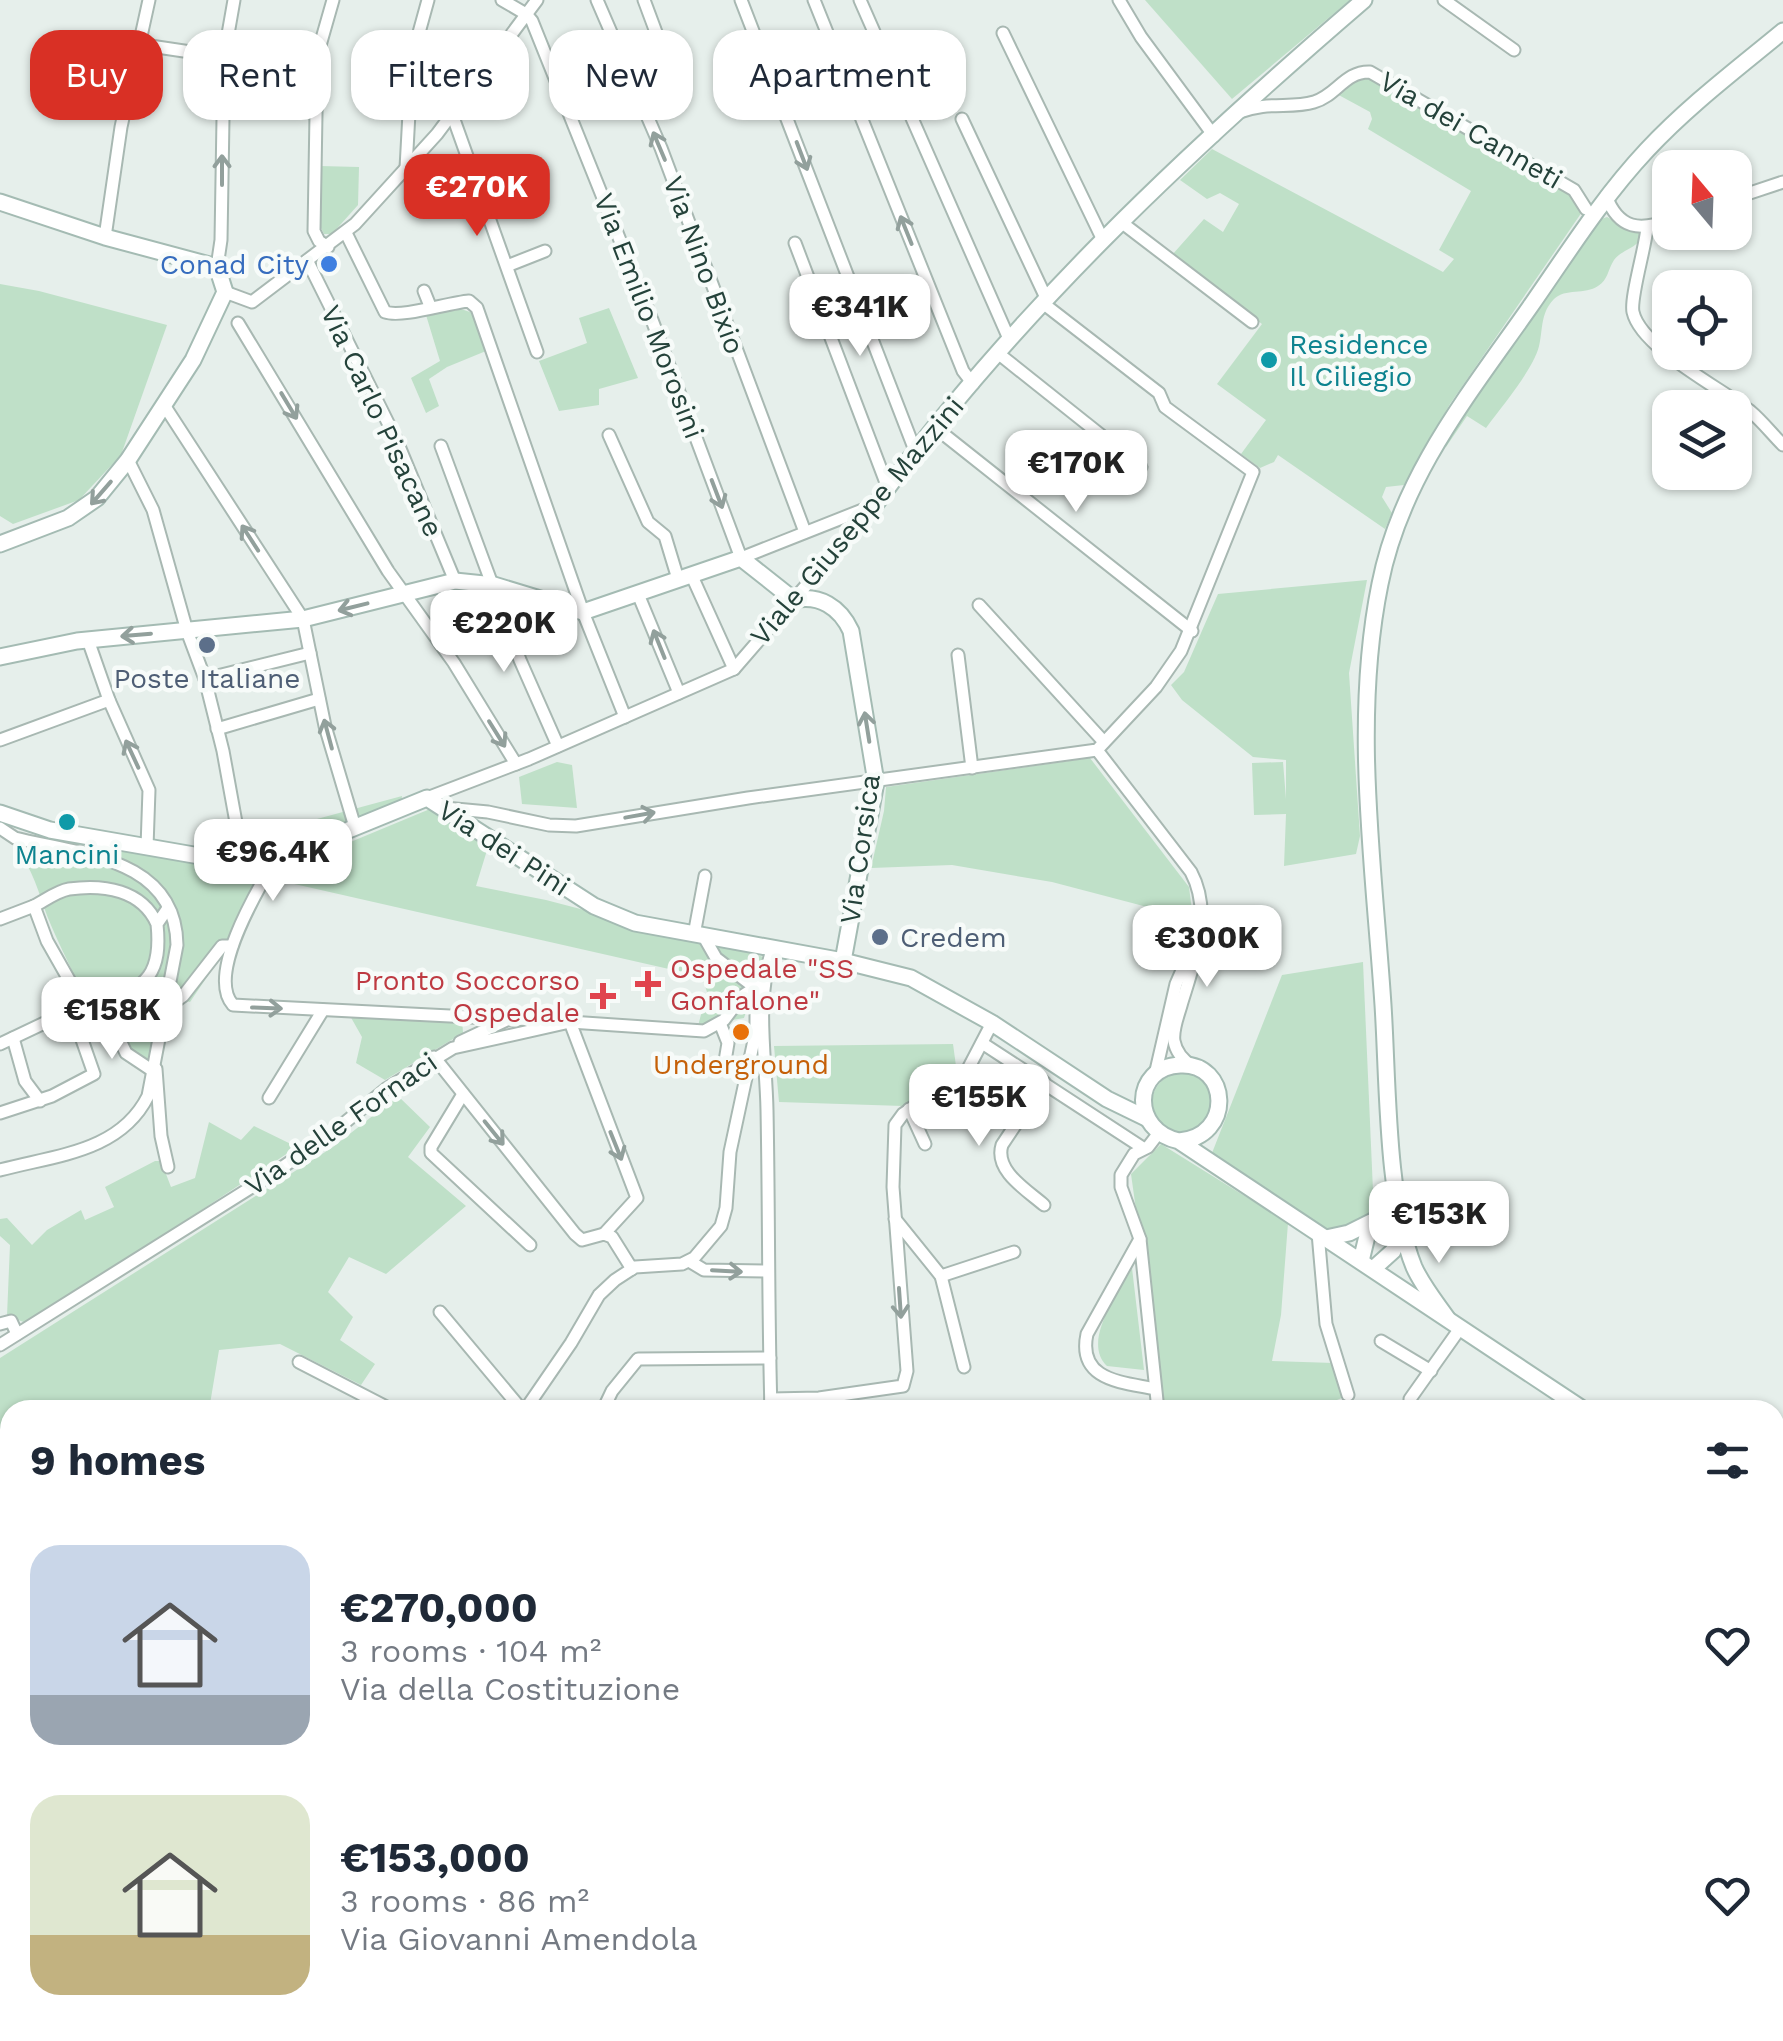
<!DOCTYPE html>
<meta charset="utf-8">
<style>
:root{--surface:#fff;--page:#f2f2f3;--text:#1f2937;--muted:#747a83;--accent:#d93025}
body{margin:0;font-family:"Work Sans",sans-serif;background:var(--page);color:var(--text);height:100vh;display:flex;flex-direction:column;font-size:38px;white-space:nowrap}
*{box-sizing:border-box;margin:0}
p{font-size:32px;color:var(--muted)}
.icon{flex:none;width:55px;height:55px;fill:none;stroke:currentColor;stroke-width:2;stroke-linecap:round;stroke-linejoin:round}
.map{position:relative;flex:1;overflow:hidden}
.side{position:absolute;left:0px;top:1400px;width:1785px;height:642px;display:flex;flex-direction:column;background:var(--surface);border-radius:30px 30px 0 0;box-shadow:0 2px 8px #0004}
.side>*{flex:none}
.banner{position:absolute;left:30px;top:30px;width:1000px;height:90px;display:flex;gap:20px}
.needle{width:65px;rotate:341deg}
.tools{position:absolute;left:1652px;top:150px;display:grid;gap:20px}
.tools a{display:grid;place-items:center;width:100px;height:100px;border-radius:20px;background:var(--surface);box-shadow:0 2px 8px #0004;font-size:50px}
.price{position:absolute;translate:-50% -85px;padding:0 22px;border-radius:20px;background:#fff;color:#222;font-size:32px;line-height:65px;filter:drop-shadow(0 2px 5px #0008)}
.price::after{content:'';position:absolute;left:50%;top:60px;width:30px;height:22px;margin-left:-15px;background:inherit;clip-path:polygon(0 0,100% 0,50% 100%)}
.price.current{background:var(--accent);color:#fff}
ul{padding:0;list-style:none}
li{display:flex;align-items:center;gap:30px;height:250px;padding:0 30px}
li span{display:grid;place-items:center;flex:none;width:280px;height:200px;border-radius:30px;color:#555}
li>.icon{margin-inline-start:auto}
span .icon{width:120px;height:120px;fill:#fffc;stroke-width:1}
li b{font-size:42px}
h2{display:flex;justify-content:space-between;align-items:center;height:120px;padding:0 30px;font-size:42px}
.chip{padding:0 35px;border-radius:30px;background:var(--surface);box-shadow:0 2px 8px #0004;font-size:35px;line-height:90px}
.chip.current{background:var(--accent);color:#fff}
.map>svg:first-child{display:block}
</style>
<div class="map">
<svg width="1783" height="2041" viewBox="0 0 1783 2041">
<rect width="100%" height="100%" fill="#e6efeb"/>
<g fill="#bfe0c8">
<polygon points="1145,0 1350,0 1232,99"/>
<polygon points="1362,78 1375,78 1573,193 1582,212 1450,404 1404,485 1386,487 1382,497 1392,513 1385,529 1278,455 1274,462 1260,468 1241,454 1266,420 1217,384 1262,324 1172,255 1204,219 1223,232 1239,204 1220,193 1207,199 1180,180 1212,149 1443,272 1454,259 1439,250 1471,191 1368,129 1372,119 1370,112 1335,93"/>
<polygon points="320,166 359,167 358,205 332,234 324,234 320,226"/>
<path d="M1607 217C1618 223 1636 226 1642 235 1638 249 1622 249 1614 260 1608 269 1608 280 1598 286 1585 295 1565 288 1554 299 1537 316 1545 339 1535 357 1523 382 1502 406 1486 428L1467 416 1446 447 1444 440 1598 220Z"/>
<polygon points="0,284 39,291 167,325 121,455 79,500 13,524 0,516"/>
<polygon points="458,308 473,313 486,351 447,367 429,379 439,406 426,413 411,378 440,361 426,315"/>
<polygon points="609,308 638,378 599,389 599,405 559,411 539,361 587,343 579,318"/>
<polygon points="1367,580 1349,673 1360,836 1356,854 1284,866 1286,814 1254,815 1252,763 1283,762 1286,799 1286,760 1253,757 1182,700 1171,685 1184,672 1218,594"/>
<polygon points="1090,758 1189,887 1193,919 1052,882 952,865 871,868 884,811 886,787"/>
<polygon points="557,762 572,765 577,808 522,804 519,777"/>
<polygon points="402,796 401,805 295,842 291,826"/>
<polygon points="430,809 488,847 476,886 546,900 764,957 744,1018 698,1026 707,992 703,980 691,974 290,883 290,868 303,855 333,857 336,848"/>
<path d="M8 839C92 845 175 857 256 879L224 952 190 1002 183 1000 165 1010 148 1062C127 1051 106 1023 101 999L82 992C71 967 58 943 48 918 36 885 33 867 8 839Z"/>
<polygon points="1363,962 1374,1214 1330,1233 1212,1153 1282,975"/>
<polygon points="349,1014 462,1018 463,1033 385,1080 356,1063 362,1037"/>
<polygon points="953,1044 956,1066 903,1106 779,1102 774,1046"/>
<circle cx="1182" cy="1103" r="30"/>
<polygon points="398,1096 430,1127 408,1157 466,1206 386,1274 349,1257 328,1292 353,1317 340,1340 375,1364 361,1385 280,1344 219,1350 209,1410 10,1410 10,1538 0,1540 0,1358 333,1147"/>
<polygon points="209,1122 241,1140 254,1126 297,1147 29,1324 7,1316 10,1245 0,1236 0,1219 7,1218 32,1245 47,1230 81,1210 85,1220 114,1207 105,1187 155,1161 161,1161 171,1187 195,1178"/>
<polygon points="1161,1144 1288,1223 1281,1315 1272,1361 1334,1363 1342,1398 1312,1410 1164,1410 1131,1174"/>
<path d="M1132 1268 1144 1370 1107 1366C1081 1341 1119 1293 1132 1268Z"/>
</g>
<g fill="none" stroke-linecap="round" stroke-linejoin="round">
<defs>
<g id="street">
<polyline points="502,0 526,14 532,21 652,320 741,558 875,505"/>
<polyline points="597,0 661,148 805,532"/>
<polyline points="644,0 676,86"/>
<polyline points="741,0 916,453"/>
<polyline points="814,0 963,371 973,384"/>
<polyline points="860,0 1010,341"/>
<polyline points="1119,0 1141,37 1214,136"/>
<polyline points="1444,0 1514,50"/>
<polyline points="1003,33 1103,240"/>
<polyline points="137,44 224,57"/>
<polyline points="226,45 318,52"/>
<polyline points="40,64 69,73 130,78"/>
<path d="M1240 112C1268 101 1291 109 1314 102 1336 96 1345 71 1370 72L1574 190 1586 209"/>
<polyline points="452,114 537,352"/>
<polyline points="962,119 1047,300"/>
<polyline points="406,168 412,58 428,0"/>
<path d="M1606 196C1619 230 1640 231 1670 220"/>
<polyline points="1735,198 1783,182"/>
<polyline points="1121,222 1252,322"/>
<path d="M1647 228C1645 249 1630 298 1633 312 1641 348 1722 389 1750 411 1762 421 1772 434 1783 445"/>
<path d="M346 233 385 312C402 318 447 303 469 301L477 308 583 612 625 717"/>
<polyline points="105,237 121,127 149,0"/>
<polyline points="795,243 888,488"/>
<polyline points="328,247 319,241 314,231 317,56 333,0"/>
<polyline points="308,262 396,439 455,581"/>
<polyline points="507,266 545,251"/>
<polyline points="217,267 221,240 224,57 234,0"/>
<polyline points="424,291 430,306"/>
<polyline points="225,292 252,302 355,224 437,134 537,0"/>
<polyline points="238,323 388,571 454,663 516,764"/>
<polyline points="999,354 1141,467"/>
<polyline points="164,405 303,619 325,726 355,827"/>
<polyline points="937,429 1192,631"/>
<polyline points="609,435 648,522 665,536 678,579"/>
<polyline points="441,446 520,660 558,746"/>
<polyline points="128,460 153,510 187,631 205,679 223,751 243,861"/>
<polyline points="691,574 734,669"/>
<polyline points="638,594 679,693"/>
<polyline points="979,605 1104,742"/>
<polyline points="88,640 109,700 149,790 147,847"/>
<polyline points="958,655 972,768"/>
<polyline points="205,679 310,653"/>
<polyline points="217,729 319,699"/>
<polyline points="0,740 109,700"/>
<path d="M1097 750 1191 872C1213 913 1195 960 1182 1002 1179 1014 1172 1029 1174 1041 1176 1052 1183 1060 1192 1066"/>
<polyline points="427,798 529,759 734,669 873,508"/>
<polyline points="445,808 488,812 549,825 576,826 748,798 1097,750 1156,687 1181,651 1253,472 1165,407 1159,393 1044,304"/>
<path d="M0 828 15 838C80 854 176 858 177 945L148 1096C120 1152 56 1155 0 1170"/>
<path d="M275 860C258 889 206 975 233 1005L509 1019"/>
<polyline points="0,919 34,906"/>
<path d="M157 924C142 890 104 884 69 889 57 891 44 901 34 906L47 941 81 1001 103 1005C148 986 162 973 157 924L168 908"/>
<polyline points="694,935 705,876"/>
<polyline points="704,937 716,958 754,987"/>
<polyline points="103,1005 126,1053 153,1071"/>
<polyline points="165,1009 183,996 222,946 232,946"/>
<polyline points="570,1022 637,1198 604,1234"/>
<polyline points="720,1023 728,1043 724,1067"/>
<polyline points="13,1038 25,1081 40,1101"/>
<polyline points="460,1042 509,1019 561,1020"/>
<polyline points="982,1043 1143,1148"/>
<polyline points="0,1044 76,1008"/>
<polyline points="434,1057 575,1234 582,1240 604,1234 612,1237 632,1269"/>
<polyline points="156,1069 161,1136 168,1167"/>
<polyline points="1155,1075 1176,984 1194,943"/>
<polyline points="463,1094 431,1147 431,1153 530,1245"/>
<polyline points="269,1098 323,1010"/>
<polyline points="909,1109 925,1144"/>
<polyline points="0,1113 52,1096 94,1074 72,1011"/>
<path d="M1044 1205C1027 1190 994 1171 1002 1145L1044 1082"/>
<polyline points="895,1219 941,1276 1014,1252"/>
<polyline points="1318,1233 1326,1324 1348,1395"/>
<path d="M1140 1239 1087 1334C1077 1381 1123 1382 1155 1389"/>
<polyline points="689,1261 704,1270 767,1271"/>
<polyline points="941,1276 964,1367"/>
<polyline points="440,1312 522,1410"/>
<polyline points="0,1324 11,1321 17,1334"/>
<polyline points="1381,1341 1431,1371"/>
<polyline points="0,1345 274,1173 332,1133 386,1089 453,1048 570,1022 704,1031 724,1020 742,996 762,983"/>
<polyline points="299,1362 392,1410"/>
<polyline points="771,1399 819,1398 903,1386 907,1371 893,1187 895,1125 903,1114 968,1069 992,1023"/>
<polyline points="525,1410 571,1343 599,1295 615,1280 635,1267 682,1264 694,1258 721,1226 726,1208 730,1152 756,1031 756,1002"/>
<polyline points="603,1410 612,1391 638,1359 770,1358"/>
<path d="M771 1410C768 1310 769 1210 767 1110 766 1056 755 1003 772 950"/>
<polyline points="1158,1410 1140,1239 1121,1187 1121,1175 1134,1154 1148,1147 1158,1134"/>
<polyline points="1410,1410 1410,1399 1461,1327"/>
<polyline points="0,1704 10,1701"/>
<polyline points="0,1730 10,1754"/>
<polyline points="334,2032 334,2041"/>
<polyline points="468,2032 472,2041"/>
<polyline points="525,2032 534,2041"/>
<polyline points="557,2041 558,2032"/>
<polyline points="647,2041 649,2032"/>
<polyline points="839,2041 840,2032"/>
</g>
<g id="secondary">
<polyline points="0,202 105,237 217,267 225,292 193,360 128,460 97,498 68,518 0,544"/>
<path d="M875 505C1013 315 1187 152 1364 0"/>
<path d="M0 657 77 641 303 619 455 581 494 585 583 612 741 558 794 600C819 594 840 607 851 631L876 782 843 961"/>
<polyline points="0,813 50,830 211,858 243,861 275,860 427,798 594,906 635,923 843,961 911,978 992,1023 1107,1099 1146,1118"/>
<path d="M1179 1141C1234 1137 1230 1062 1180 1065 1132 1067 1131 1131 1179 1141L1584 1410"/>
<polyline points="1326,1238 1349,1233 1371,1222"/>
<polyline points="1361,1261 1368,1232 1395,1187"/>
<polyline points="1373,1269 1393,1251 1404,1226"/>
<path d="M1447 1318C1435 1301 1422 1285 1414 1267 1386 1198 1388 1081 1383 1005 1374 867 1352 721 1380 584 1401 477 1469 394 1530 307 1567 254 1602 198 1647 150 1688 106 1737 69 1783 31"/>
<polyline points="1775,1509 1783,1512"/>
</g>
</defs>
<use href="#street" stroke="#a8b8b2" stroke-width="15"/>
<use href="#secondary" stroke="#a4bbb3" stroke-width="19"/>
<use href="#street" stroke="#fff" stroke-width="11"/>
<use href="#secondary" stroke="#fff" stroke-width="15"/>
</g>
<defs><path id="oneway-shaft" d="M-6 0H5M1.5-3L5.5 0L1.5 3" fill="none" stroke-width="1.6" stroke-linecap="round" stroke-linejoin="round" transform="scale(2.5)"/></defs>
<g stroke="#92a09c">
<use href="#oneway-shaft" transform="translate(659 146) rotate(-113)"/>
<use href="#oneway-shaft" transform="translate(802 156) rotate(69)"/>
<use href="#oneway-shaft" transform="translate(222 170) rotate(-90)"/>
<use href="#oneway-shaft" transform="translate(906 230) rotate(-112)"/>
<use href="#oneway-shaft" transform="translate(289 406) rotate(59)"/>
<use href="#oneway-shaft" transform="translate(101 493) rotate(131)"/>
<use href="#oneway-shaft" transform="translate(717 494) rotate(69)"/>
<use href="#oneway-shaft" transform="translate(250 538) rotate(-123)"/>
<use href="#oneway-shaft" transform="translate(353 607) rotate(166)"/>
<use href="#oneway-shaft" transform="translate(136 635) rotate(175)"/>
<use href="#oneway-shaft" transform="translate(659 644) rotate(-112)"/>
<use href="#oneway-shaft" transform="translate(867 727) rotate(-99)"/>
<use href="#oneway-shaft" transform="translate(328 734) rotate(-105)"/>
<use href="#oneway-shaft" transform="translate(497 734) rotate(58)"/>
<use href="#oneway-shaft" transform="translate(132 754) rotate(-115)"/>
<use href="#oneway-shaft" transform="translate(640 815) rotate(-10)"/>
<use href="#oneway-shaft" transform="translate(267 1008) rotate(2)"/>
<use href="#oneway-shaft" transform="translate(494 1133) rotate(51)"/>
<use href="#oneway-shaft" transform="translate(616 1146) rotate(68)"/>
<use href="#oneway-shaft" transform="translate(727 1271) rotate(3)"/>
<use href="#oneway-shaft" transform="translate(900 1303) rotate(86)"/>
</g>
<circle fill="#3f7fe0" stroke="#f7fbf9" stroke-width="4" cx="329" cy="264" r="10"/>
<g fill="#0f9aa8" stroke="#f7fbf9" stroke-width="4">
<circle cx="1269" cy="360" r="10"/>
<circle cx="67" cy="822" r="10"/>
</g>
<g fill="#5c6f8a" stroke="#f7fbf9" stroke-width="4">
<circle cx="207" cy="645" r="10"/>
<circle cx="880" cy="937" r="10"/>
</g>
<g fill="#e0444e" stroke="#f7fbf9" stroke-width="4">
<path d="M643 969h10v10h10v10h-10v10h-10v-10h-10v-10h10z"/>
<path d="M598 981h10v10h10v10h-10v10h-10v-10h-10v-10h10z"/>
</g>
<circle fill="#e8710a" stroke="#f7fbf9" stroke-width="4" cx="741" cy="1032" r="10"/>
<g text-anchor="middle" dominant-baseline="central" stroke-width="9" stroke-linejoin="round" paint-order="stroke">
<g font-size="28" fill="#24423a" stroke="#f7fbf9">
<text transform="translate(1471 130) rotate(30)">Via dei Canneti</text>
<text transform="translate(704 265) rotate(70)">Via Nino Bixio</text>
<text transform="translate(649 316) rotate(69)">Via Emilio Morosini</text>
<text transform="translate(382 421) rotate(65)">Via Carlo Pisacane</text>
<text transform="translate(857 521) rotate(-50)">Viale Giuseppe Mazzini</text>
<text transform="translate(504 848) rotate(33)">Via dei Pini</text>
<text transform="translate(860 849) rotate(-82)">Via Corsica</text>
<text transform="translate(341 1124) rotate(-35)">Via delle Fornaci</text>
</g>
<g font-size="28" fill="#366cbe" stroke="#f7fbf9" text-anchor="end">
<text x="309" y="264">Conad City</text>
</g>
<g font-size="28" fill="#0d838f" stroke="#f7fbf9" text-anchor="start">
<text x="1289" y="344">Residence<tspan x="1289" dy="32">Il Ciliegio</tspan></text>
<text x="67" y="854" text-anchor="middle">Mancini</text>
</g>
<g font-size="28" fill="#4e5e75" stroke="#f7fbf9">
<text x="207" y="678">Poste Italiane</text>
<text x="900" y="937" text-anchor="start">Credem</text>
</g>
<g font-size="28" fill="#be3a42" stroke="#f7fbf9" text-anchor="start">
<text x="670" y="968">Ospedale "SS<tspan x="670" dy="32">Gonfalone"</tspan></text>
<text x="580" y="980" text-anchor="end">Pronto Soccorso<tspan x="580" dy="32">Ospedale</tspan></text>
</g>
<g font-size="28" fill="#c56008" stroke="#f7fbf9">
<text x="741" y="1064">Underground</text>
</g>
</g>
</svg>
<div class="tools">
<a><svg class="needle" viewBox="-14 -14 28 28"><path d="M0-13l5 13h-10z" fill="#e53935"/><path d="M0 13l5-13h-10z" fill="#747a83"/></svg></a>
<a><svg class="icon" aria-label="locate" viewBox="0 0 24 24"><circle cx="12" cy="12" r="6"/><path d="M12 2v4M12 18v4M2 12h4M18 12h4"/></svg></a>
<a><svg class="icon" aria-label="layers" viewBox="0 0 24 24"><path d="M12 4l9 5-9 5-9-5zM3 14l9 5 9-5"/></svg></a>
</div>
<b class="price current" style="left:477px;top:239px">€270K</b>
<b class="price" style="left:860px;top:359px">€341K</b>
<b class="price" style="left:1076px;top:515px">€170K</b>
<b class="price" style="left:504px;top:675px">€220K</b>
<b class="price" style="left:273px;top:904px">€96.4K</b>
<b class="price" style="left:1207px;top:990px">€300K</b>
<b class="price" style="left:112px;top:1062px">€158K</b>
<b class="price" style="left:979px;top:1149px">€155K</b>
<b class="price" style="left:1439px;top:1266px">€153K</b>
<div class="banner">
<a class="chip current">Buy</a>
<a class="chip">Rent</a>
<a class="chip">Filters</a>
<a class="chip">New</a>
<a class="chip">Apartment</a>
</div>
<section class="side">
<h2>9 homes<svg class="icon" aria-label="filters" viewBox="0 0 24 24"><path d="M4 7h16M4 17h16"/><circle cx="9" cy="7" r="2"/><circle cx="15" cy="17" r="2"/></svg></h2>
<ul>
<li><span style="background:linear-gradient(#c9d6e8 75%,#9aa5b1 0)"><svg class="icon" aria-label="home" viewBox="0 0 24 24"><path d="M3 11l9-7 9 7M6 9v11h12V9"/></svg></span><div><b>€270,000</b><p>3 rooms · 104 m²</p><p>Via della Costituzione</p></div><svg class="icon" aria-label="heart" viewBox="0 0 24 24"><path d="M12 20l-8-8c-3-5 5-10 8-4 3-6 11-1 8 4z"/></svg></li>
<li><span style="background:linear-gradient(#dfe7d0 70%,#c2b280 0)"><svg class="icon" aria-label="home" viewBox="0 0 24 24"><path d="M3 11l9-7 9 7M6 9v11h12V9"/></svg></span><div><b>€153,000</b><p>3 rooms · 86 m²</p><p>Via Giovanni Amendola</p></div><svg class="icon" aria-label="heart" viewBox="0 0 24 24"><path d="M12 20l-8-8c-3-5 5-10 8-4 3-6 11-1 8 4z"/></svg></li>
</ul>
</section>
</div>
